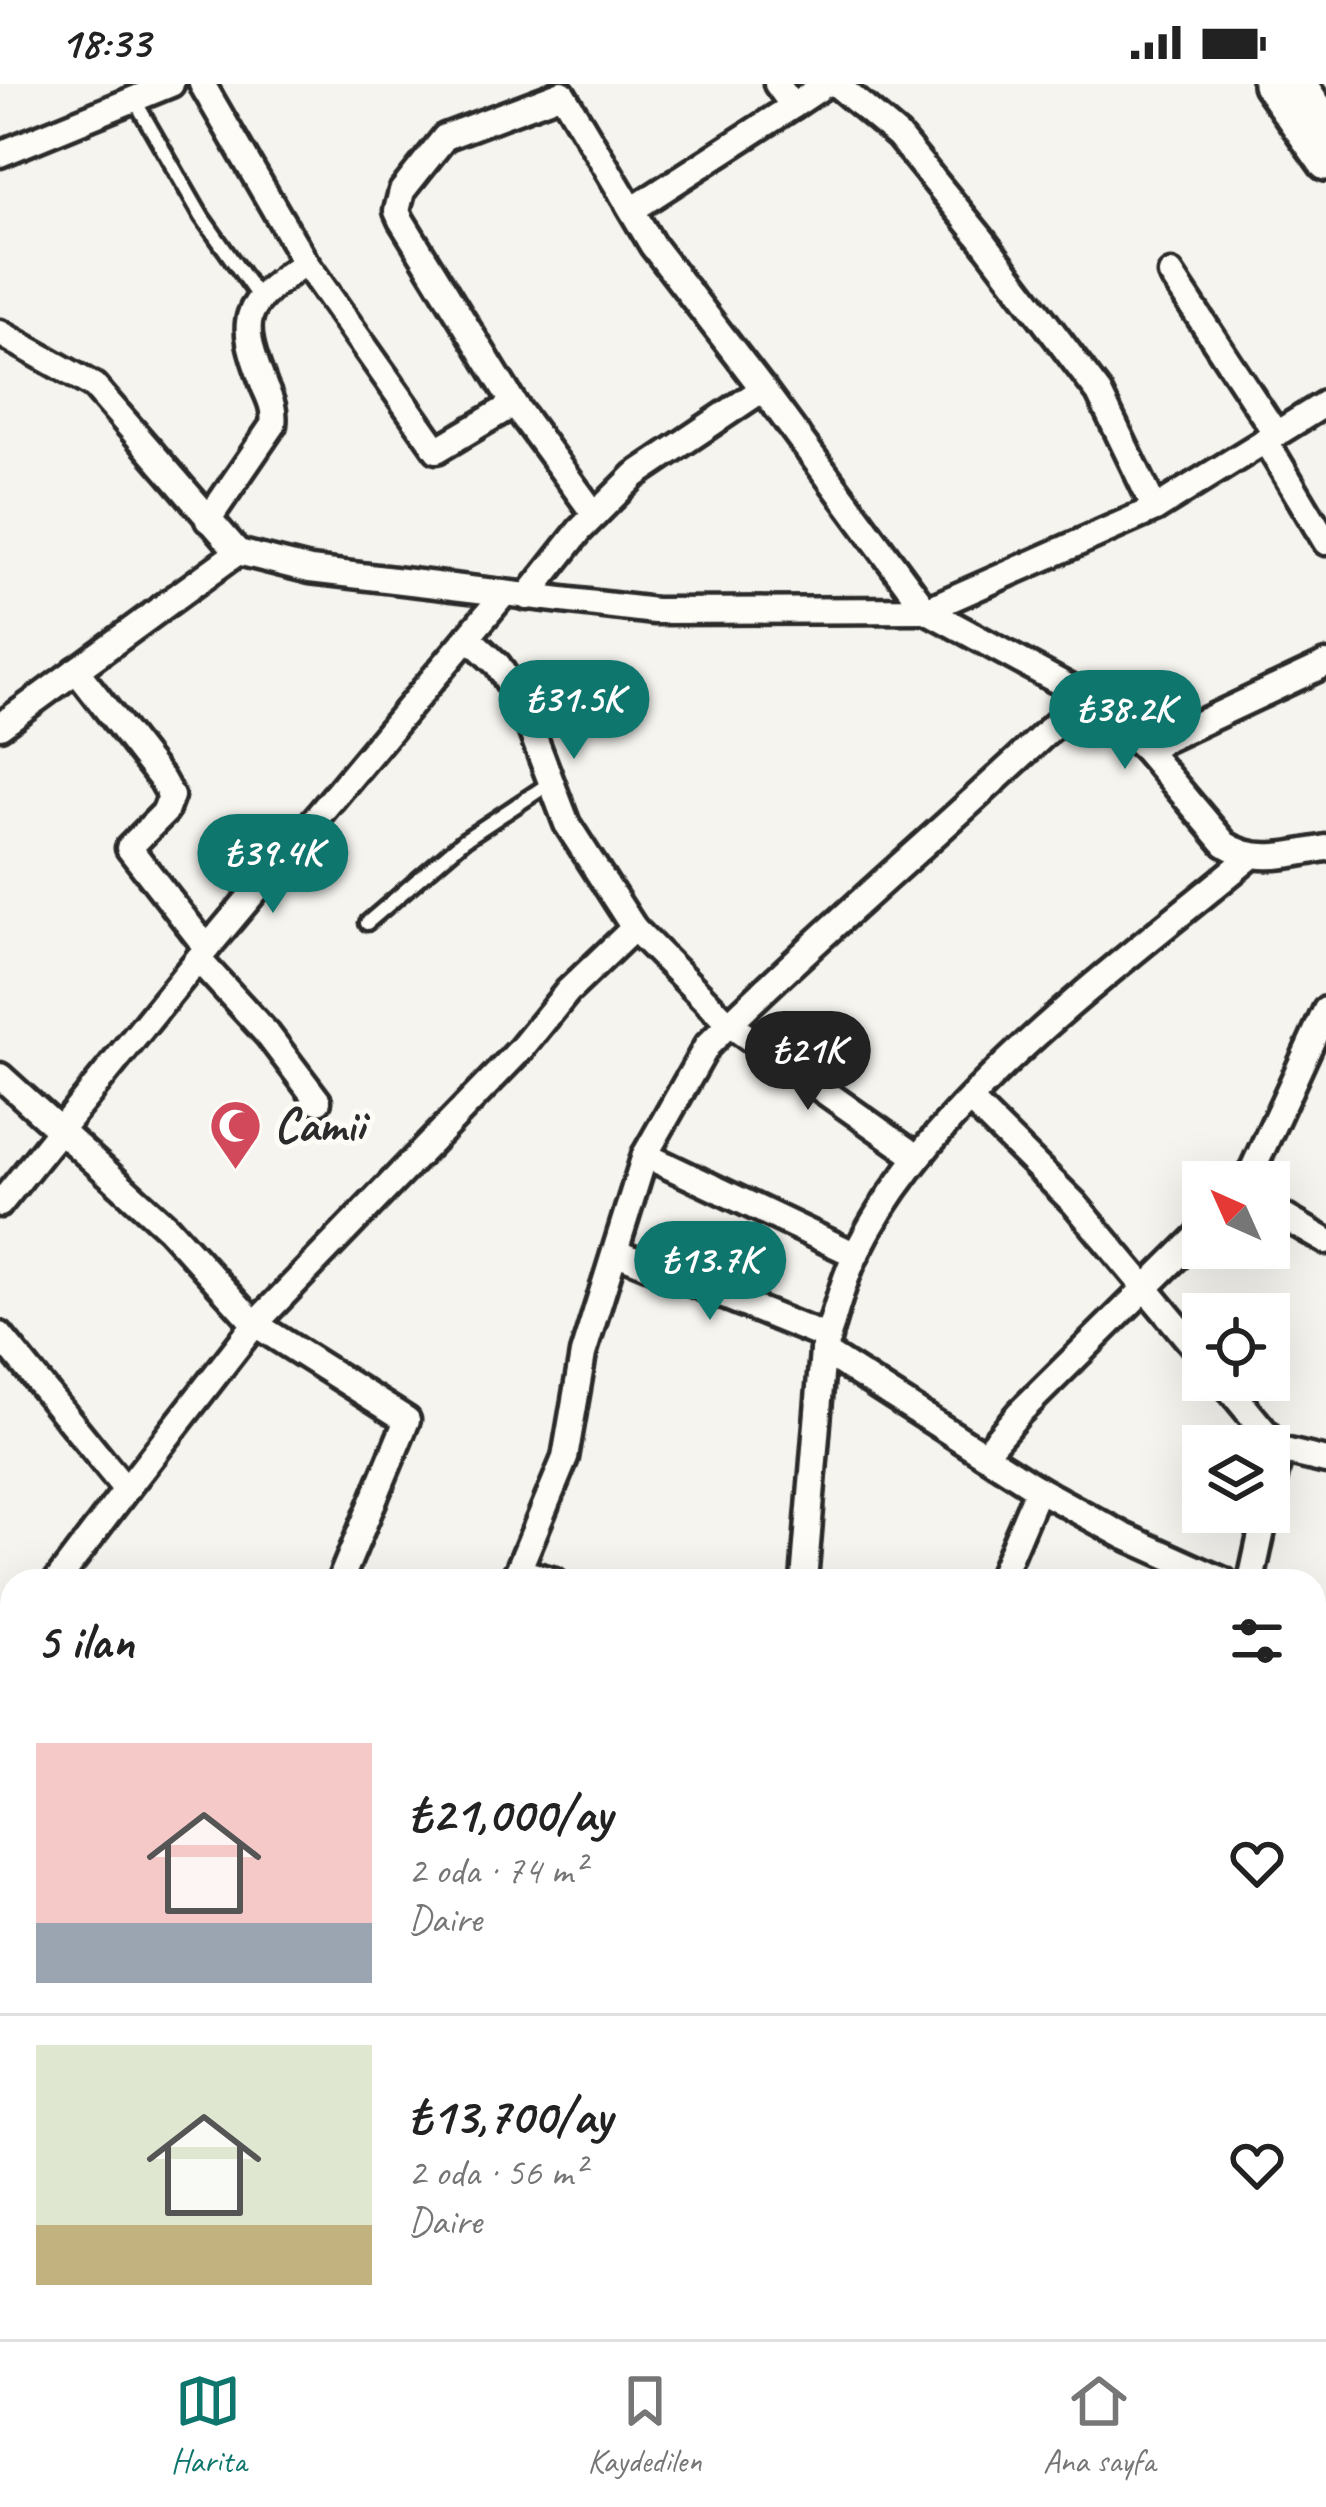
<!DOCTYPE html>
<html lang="tr">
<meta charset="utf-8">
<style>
:root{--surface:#fff;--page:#f6f6f6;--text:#222;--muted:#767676;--line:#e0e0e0;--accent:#0f766e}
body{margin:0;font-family:Caveat,sans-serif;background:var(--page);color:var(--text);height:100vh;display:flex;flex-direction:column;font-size:45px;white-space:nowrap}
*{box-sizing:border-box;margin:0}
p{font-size:39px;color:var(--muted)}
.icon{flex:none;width:66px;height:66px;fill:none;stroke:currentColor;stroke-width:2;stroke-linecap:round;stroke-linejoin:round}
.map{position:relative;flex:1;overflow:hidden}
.panel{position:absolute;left:0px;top:1485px;width:1326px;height:771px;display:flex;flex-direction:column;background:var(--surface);border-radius:36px 36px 0 0;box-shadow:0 12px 48px #0002}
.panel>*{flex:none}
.needle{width:78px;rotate:315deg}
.tools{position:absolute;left:1182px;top:1077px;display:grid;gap:24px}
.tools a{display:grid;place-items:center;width:108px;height:108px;border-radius:0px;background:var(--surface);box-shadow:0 12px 48px #0002;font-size:60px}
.price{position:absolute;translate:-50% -102px;padding:0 27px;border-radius:42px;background:var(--accent);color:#fff;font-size:39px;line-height:78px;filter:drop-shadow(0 3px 6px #0008)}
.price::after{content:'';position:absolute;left:50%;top:72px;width:36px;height:27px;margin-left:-18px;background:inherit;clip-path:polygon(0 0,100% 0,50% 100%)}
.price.on{background:#222;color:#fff}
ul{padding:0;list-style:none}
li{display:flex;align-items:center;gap:36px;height:300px;padding:0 36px}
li+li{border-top:3px solid var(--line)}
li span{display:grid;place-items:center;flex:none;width:336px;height:240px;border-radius:0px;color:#555}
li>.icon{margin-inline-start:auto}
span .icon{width:144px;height:144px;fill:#fffc;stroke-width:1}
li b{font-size:51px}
h2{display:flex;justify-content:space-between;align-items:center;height:144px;padding:0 36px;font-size:51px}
.status{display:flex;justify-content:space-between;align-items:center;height:84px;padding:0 60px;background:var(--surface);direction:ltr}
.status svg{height:33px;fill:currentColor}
.dock{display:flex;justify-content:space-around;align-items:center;height:168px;border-top:3px solid var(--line);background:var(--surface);font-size:33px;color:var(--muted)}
.dock a{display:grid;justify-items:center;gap:6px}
.dock .on{color:var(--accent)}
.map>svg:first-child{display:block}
</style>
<div class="status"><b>18:33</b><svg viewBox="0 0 49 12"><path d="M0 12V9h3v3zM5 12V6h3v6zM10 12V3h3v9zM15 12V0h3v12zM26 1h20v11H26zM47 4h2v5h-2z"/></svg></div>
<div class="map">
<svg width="1326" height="2255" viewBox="0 0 1326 2255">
<rect width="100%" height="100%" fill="#f5f4ef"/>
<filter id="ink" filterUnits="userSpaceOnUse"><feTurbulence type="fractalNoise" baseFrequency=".00833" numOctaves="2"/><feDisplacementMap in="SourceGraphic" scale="24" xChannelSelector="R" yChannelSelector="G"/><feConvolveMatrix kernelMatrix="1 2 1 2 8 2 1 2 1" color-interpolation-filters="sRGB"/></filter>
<g filter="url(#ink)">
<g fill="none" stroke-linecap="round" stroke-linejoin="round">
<defs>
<g id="service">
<polyline points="134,15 202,133 259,214"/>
<polyline points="367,839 464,756 550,699"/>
</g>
<g id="minor">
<polyline points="202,0 305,178 437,366 514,320"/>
<polyline points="836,0 898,52 981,154 1099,309 1155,425"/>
<polyline points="793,22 826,0"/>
<polyline points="0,70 171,0"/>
<polyline points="632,126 793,22 777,0"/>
<polyline points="1171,190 1276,350"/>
<polyline points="0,249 94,302 238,468 310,486 655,527 926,526 1155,425 1326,319"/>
<polyline points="1265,356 1326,458"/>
<polyline points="595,431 514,320 401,136 397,127 402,107 445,53 562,9 653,162 763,305"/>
<path d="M208 436 273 341C275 326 271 317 265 304 236 230 243 223 305 178"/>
<path d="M527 513 580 446 635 391 763 305 926 526 1085 612 1145 665 1225 760C1257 781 1291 770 1326 764"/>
<polyline points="468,553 498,581 521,619 567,740 634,844"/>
<polyline points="76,586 162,696 171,712 165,728 129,764 207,864"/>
<polyline points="0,642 238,468"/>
<polyline points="1145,665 1326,580"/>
<polyline points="198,875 268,951 318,1017"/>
<polyline points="0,992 168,1144 255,1240 521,965 568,907 634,844 729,940 707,962 645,1071 583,1270 565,1374 518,1487"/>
<polyline points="971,1017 1075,1120 1203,1273"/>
<polyline points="645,1071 856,1171"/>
<path d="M917 1073 729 940C845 827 969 724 1085 612"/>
<polyline points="1247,1098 1326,926"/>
<polyline points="0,1120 198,875 504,510"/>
<polyline points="1269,1124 1326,1157"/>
<polyline points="615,1168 828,1254"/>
<polyline points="0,1251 126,1406 57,1497"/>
<path d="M823 1267C834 1236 841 1200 856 1170 930 1016 1120 882 1250 773"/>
<polyline points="1222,1296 1280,1366"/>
<polyline points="984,1370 1019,1329 1203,1147"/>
<polyline points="1038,1405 1124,1452 1224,1497"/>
<polyline points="126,1406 255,1240 407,1336 340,1497"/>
<polyline points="1269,1416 1280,1366 1326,1377"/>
<polyline points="511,1497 518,1487 555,1497"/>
<polyline points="804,1497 823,1267 1038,1405 999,1497"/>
<polyline points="1251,1497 1266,1428"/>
<polyline points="1314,1561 1326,1567"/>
<polyline points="0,1575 12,1556"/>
<polyline points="1314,1732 1326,1737"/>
<polyline points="0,1792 12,1806"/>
<polyline points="1314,1942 1326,1947"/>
<polyline points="0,1975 12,1965"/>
<polyline points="0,2192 12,2180"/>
<polyline points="0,2218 12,2228"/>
<polyline points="27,2244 37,2255"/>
<polyline points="221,2244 227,2255"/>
<polyline points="974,2244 990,2255"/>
<polyline points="469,2255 476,2244"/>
<polyline points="836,2255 841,2244"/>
<polyline points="1225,2255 1226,2244"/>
</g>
<g id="secondary">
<polyline points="1270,0 1326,79"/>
<polyline points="1299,0 1326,40"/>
</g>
</defs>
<use href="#service" stroke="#2b2b2b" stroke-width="21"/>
<use href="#minor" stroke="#2b2b2b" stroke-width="33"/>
<use href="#secondary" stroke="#2b2b2b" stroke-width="42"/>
<use href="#service" stroke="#fdfcf7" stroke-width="12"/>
<use href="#minor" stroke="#fdfcf7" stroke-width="24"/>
<use href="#secondary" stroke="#fdfcf7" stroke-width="33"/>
</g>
</g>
<defs>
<symbol id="mosque-pin" viewBox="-11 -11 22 30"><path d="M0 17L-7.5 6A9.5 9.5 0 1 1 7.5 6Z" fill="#d1495b" stroke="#fdfcf7"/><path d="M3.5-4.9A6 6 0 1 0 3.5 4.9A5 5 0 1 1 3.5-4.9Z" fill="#fff"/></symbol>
</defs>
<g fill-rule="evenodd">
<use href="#mosque-pin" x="206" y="1012" width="59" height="81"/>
</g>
<g text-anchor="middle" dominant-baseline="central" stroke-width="10" stroke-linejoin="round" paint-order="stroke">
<g font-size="48" font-weight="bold" fill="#2b2b2b" stroke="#fdfcf7" text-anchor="start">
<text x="274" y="1041">Camii</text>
</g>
</g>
</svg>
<div class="tools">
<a><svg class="needle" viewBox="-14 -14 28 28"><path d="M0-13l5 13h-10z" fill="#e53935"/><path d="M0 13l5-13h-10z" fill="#767676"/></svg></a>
<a><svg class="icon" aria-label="locate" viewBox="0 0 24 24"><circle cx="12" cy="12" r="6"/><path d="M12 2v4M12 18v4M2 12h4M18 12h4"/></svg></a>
<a><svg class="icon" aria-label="layers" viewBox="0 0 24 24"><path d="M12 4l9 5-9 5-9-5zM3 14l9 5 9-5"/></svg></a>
</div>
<b class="price" style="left:574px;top:678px">₺31.5K</b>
<b class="price" style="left:1125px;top:688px">₺38.2K</b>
<b class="price" style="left:273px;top:832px">₺39.4K</b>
<b class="price on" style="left:808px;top:1029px">₺21K</b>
<b class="price" style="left:710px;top:1239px">₺13.7K</b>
<section class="panel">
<h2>5 ilan<svg class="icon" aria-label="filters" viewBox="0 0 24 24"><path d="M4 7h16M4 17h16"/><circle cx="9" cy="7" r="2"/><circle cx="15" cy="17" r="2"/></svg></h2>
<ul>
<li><span style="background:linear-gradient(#f6c9c9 75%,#9aa5b1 0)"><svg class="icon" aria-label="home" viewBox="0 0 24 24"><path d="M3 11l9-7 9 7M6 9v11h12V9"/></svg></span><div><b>₺21,000/ay</b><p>2 oda · 74 m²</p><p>Daire</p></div><svg class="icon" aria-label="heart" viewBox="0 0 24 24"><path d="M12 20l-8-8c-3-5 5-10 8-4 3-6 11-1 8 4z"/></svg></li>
<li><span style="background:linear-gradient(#dfe7d0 75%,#c2b280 0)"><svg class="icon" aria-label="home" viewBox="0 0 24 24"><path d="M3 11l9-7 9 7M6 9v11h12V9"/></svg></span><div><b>₺13,700/ay</b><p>2 oda · 56 m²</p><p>Daire</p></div><svg class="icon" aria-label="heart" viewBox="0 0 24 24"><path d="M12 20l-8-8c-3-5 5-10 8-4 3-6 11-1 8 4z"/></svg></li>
</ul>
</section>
</div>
<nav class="dock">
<a class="on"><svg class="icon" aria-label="map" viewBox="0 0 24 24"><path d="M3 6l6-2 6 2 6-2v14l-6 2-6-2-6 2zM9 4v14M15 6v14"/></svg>Harita</a>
<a><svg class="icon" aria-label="saved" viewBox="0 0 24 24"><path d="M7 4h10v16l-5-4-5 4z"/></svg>Kaydedilen</a>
<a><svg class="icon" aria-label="home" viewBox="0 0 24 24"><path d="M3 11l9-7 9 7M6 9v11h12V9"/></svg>Ana sayfa</a>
</nav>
